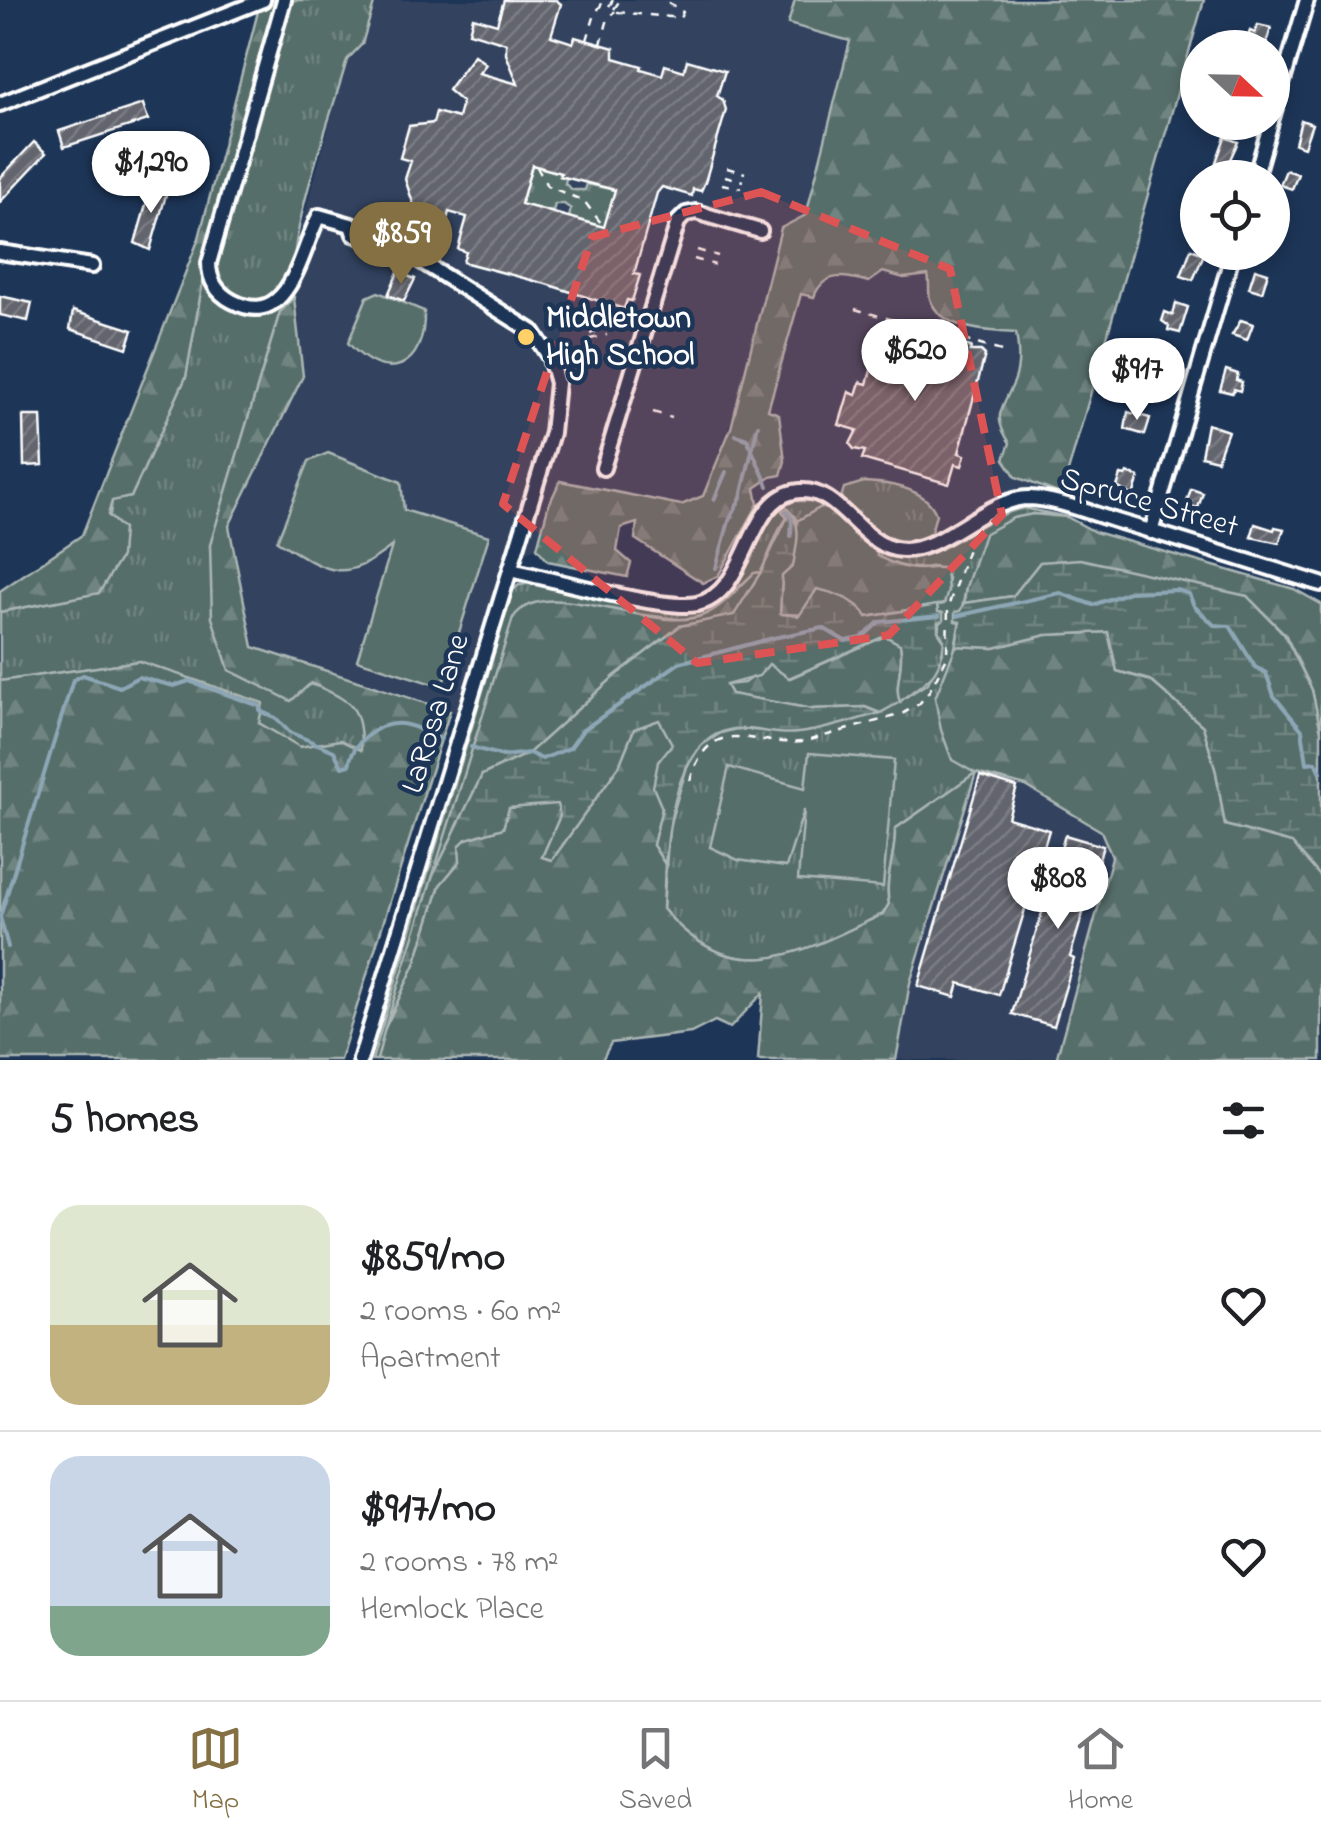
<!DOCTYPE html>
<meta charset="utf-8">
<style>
:root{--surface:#fff;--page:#f2f2f2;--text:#202124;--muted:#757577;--line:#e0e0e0;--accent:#847042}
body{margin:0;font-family:"Indie Flower",sans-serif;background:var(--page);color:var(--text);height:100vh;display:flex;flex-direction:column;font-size:38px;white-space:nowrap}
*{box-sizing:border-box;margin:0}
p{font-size:32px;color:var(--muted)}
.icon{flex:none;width:55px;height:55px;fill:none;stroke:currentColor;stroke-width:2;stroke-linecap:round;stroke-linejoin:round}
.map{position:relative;height:1060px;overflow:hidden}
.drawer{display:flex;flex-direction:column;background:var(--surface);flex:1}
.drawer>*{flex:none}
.needle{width:65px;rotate:112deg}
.controls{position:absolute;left:1180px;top:30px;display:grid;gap:20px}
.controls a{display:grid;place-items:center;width:110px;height:110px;border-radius:50%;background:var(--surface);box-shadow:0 5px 15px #0003;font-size:50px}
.price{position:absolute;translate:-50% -85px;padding:0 22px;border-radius:35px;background:#fff;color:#222;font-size:32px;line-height:65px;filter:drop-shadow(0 2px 5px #0008)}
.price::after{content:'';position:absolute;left:50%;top:60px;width:30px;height:22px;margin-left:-15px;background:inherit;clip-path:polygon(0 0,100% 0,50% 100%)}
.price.current{background:var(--accent);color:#fff}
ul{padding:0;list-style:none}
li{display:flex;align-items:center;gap:30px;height:250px;padding:0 50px}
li+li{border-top:2px solid var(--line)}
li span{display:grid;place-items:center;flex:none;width:280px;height:200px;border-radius:30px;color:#555}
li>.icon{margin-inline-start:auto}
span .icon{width:120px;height:120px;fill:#fffc;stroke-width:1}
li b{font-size:42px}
h2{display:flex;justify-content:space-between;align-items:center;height:120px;padding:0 50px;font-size:42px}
.tabs{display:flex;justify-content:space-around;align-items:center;height:140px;border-top:2px solid var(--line);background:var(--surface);font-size:28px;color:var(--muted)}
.tabs a{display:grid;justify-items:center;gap:5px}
.tabs .current{color:var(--accent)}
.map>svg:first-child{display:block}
</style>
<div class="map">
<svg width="1321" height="1060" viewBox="0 0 1321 1060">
<defs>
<pattern id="grass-tufts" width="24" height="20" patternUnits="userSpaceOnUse" patternTransform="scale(2.5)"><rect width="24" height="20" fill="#576e6a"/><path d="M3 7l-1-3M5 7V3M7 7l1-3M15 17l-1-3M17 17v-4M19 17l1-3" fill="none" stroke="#708480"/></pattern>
<pattern id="forest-firs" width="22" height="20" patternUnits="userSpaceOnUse" patternTransform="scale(2.5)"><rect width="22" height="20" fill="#576e6a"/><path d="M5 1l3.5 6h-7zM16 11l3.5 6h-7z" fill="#708480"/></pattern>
<pattern id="wetland-marsh" width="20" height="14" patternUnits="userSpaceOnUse" patternTransform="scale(2.5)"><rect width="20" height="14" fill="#576e6a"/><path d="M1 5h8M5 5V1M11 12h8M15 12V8" fill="none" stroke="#708480"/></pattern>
<pattern id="building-hatch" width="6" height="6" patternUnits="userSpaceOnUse" patternTransform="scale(2.5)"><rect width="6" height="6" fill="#64656e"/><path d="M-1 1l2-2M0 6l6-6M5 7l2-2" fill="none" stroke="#7b7c84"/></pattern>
</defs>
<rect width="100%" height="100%" fill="#1d3557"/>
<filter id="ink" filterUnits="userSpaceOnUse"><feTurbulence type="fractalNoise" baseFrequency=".01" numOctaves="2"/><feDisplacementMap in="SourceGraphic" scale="20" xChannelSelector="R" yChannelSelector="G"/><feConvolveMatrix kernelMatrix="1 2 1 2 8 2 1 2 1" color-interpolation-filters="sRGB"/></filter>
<g filter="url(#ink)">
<g fill="#32435e">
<polygon points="375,0 795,0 789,24 851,41 806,215 703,497 681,505 653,498 548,507 537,548 506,560 459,714 253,648 229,526 302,377 292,287 293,257 347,60 362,44"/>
<polygon points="883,272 904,278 928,274 930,298 980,331 1016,333 1019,348 1016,378 999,411 1010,443 1004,459 1016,477 1039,486 1034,508 1003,512 932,552 904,559 876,550 814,501 786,505 767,525 749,521 758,504 755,488 771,477 768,411 801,293 817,289 829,278 843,276 869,281"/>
<polygon points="976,773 1026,786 1101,831 1112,857 1056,1060 896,1060 910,983"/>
</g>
<g fill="url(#grass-tufts)" stroke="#abb6b4" stroke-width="2.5">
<path d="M280 0H375L362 44 347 60C329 124 286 235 293 298L280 312 210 546 229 670C261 675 330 682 353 704 365 716 361 736 361 751L340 740 300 747 139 661 0 681V612L99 593 112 500 131 497 186 377 203 280 268 23Z"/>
<polygon points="532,165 561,173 560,176 566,178 565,184 573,190 585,190 587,184 615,190 603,233 569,217 571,209 564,204 555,204 553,212 529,206 520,209"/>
<path d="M864 482C890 483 926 488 936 514L931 533C899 555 859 526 841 498L844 488Z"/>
<path d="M794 501H814L823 506 797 521 794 515 783 512 787 518 779 530 761 572 754 574 707 614 686 620 628 613 513 618 377 1060H372L513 590 519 585 534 583 681 614C764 600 739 524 794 501Z"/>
<path d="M1024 508 1067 517 1042 513 966 587 952 664 935 698 976 773 895 829C896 857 884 877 889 904L883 914C801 953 735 993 663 909L669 826 687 767 700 746 721 733 736 729 798 733 880 713 928 683 943 652 938 631 942 613 938 612 937 605 944 604 948 578 935 566C913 571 897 566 877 556L876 550C932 576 970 519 1024 508Z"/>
</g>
<g fill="url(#forest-firs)" stroke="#abb6b4" stroke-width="2.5">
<polygon points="261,0 280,0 268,23 203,280 186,377 131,497 112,501 108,515 123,529 121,557 99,593 0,612 0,591 82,535 199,238"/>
<path d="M795 0H1204L1064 486 1073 499 1016 477 1004 459 1010 443C991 415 1002 410 1014 382 1020 367 1019 349 1016 333 989 331 941 331 930 299 928 291 930 282 928 275L904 278 883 272 869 282C847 276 824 270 814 297L801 294 768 410 779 414 785 461 781 475 771 477 755 488 758 504 718 576 703 583 635 539 637 523 621 528 617 551 631 563 627 577 548 561 537 548 548 507 560 481 681 505 703 496 731 428 781 228 806 215 850 41 788 24Z"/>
<path d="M294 298 303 376 229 526 253 647 450 711 340 1060H0V681L139 661 263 703 259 723 300 747 340 740 361 750C362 703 350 702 311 683L291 701 229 670 212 618 210 545 280 312Z"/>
<path d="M823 506 876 550 877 556C891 563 903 569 920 569 930 569 935 566 946 569L948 591 944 604 867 617 780 614 782 575 797 542V521Z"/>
<polygon points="1033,514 1067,517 1095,532 1294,589 1321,604 1321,732 1312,690 1285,634 1247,596 1040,562 1013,596 964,603 966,587 984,534 1013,518"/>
<path d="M761 572 734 616 680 626 616 675 529 753 482 775 432 878 513 618C544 570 656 638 706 614 725 605 739 587 754 573Z"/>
<path d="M1108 632 1117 671 1151 681 1203 726 1216 772 1225 825 1292 843 1321 877V1060H1056L1112 857 1101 831 1026 786 976 773 910 983 896 1060H758L763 993 730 1028 715 1021 691 1033 611 1043 602 1060H377L385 1028 415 964 440 885 460 861 458 846 466 839 503 828 509 808 558 803 560 816 542 857 552 860 619 766 634 729 659 720 673 744 658 762 662 808 653 845 665 864 663 909C734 993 801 953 883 914L889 904C884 877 896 857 895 829L975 773 952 760 941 730 935 698 956 646 994 648 1046 635Z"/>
<path d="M885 636 900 644C905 668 893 685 900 702L880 713 865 707 812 709 731 694 726 685 744 683 769 664 790 678Z"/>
</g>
<g fill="url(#wetland-marsh)" stroke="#abb6b4" stroke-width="2.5">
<path d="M787 508C803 526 797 542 793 566L782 576 780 614 799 616 817 589C835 593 858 600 867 617L937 605 938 612 943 613V621L938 622V631L944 640C940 681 925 679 900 702 893 684 905 668 900 644L885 636 789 678 769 664 759 676 726 685 731 694 812 709 865 707 880 713C853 720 824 731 797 733 776 736 755 727 734 729 677 737 670 819 665 864L653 845 662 808 653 787 658 762 672 744 659 720 634 729 619 766 552 860 542 857 560 816 557 804 509 808 503 828 466 839 459 846 460 861 440 885 415 964 385 1028 432 878 482 775 529 753 616 675 680 626 734 615 761 572 787 518 782 511Z"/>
<polygon points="1080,559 1247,596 1284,634 1312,690 1321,732 1321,877 1292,843 1225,825 1216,772 1203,726 1150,680 1117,671 1108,632 1046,635 994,648 956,646 960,622 955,621 955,612 960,611 964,603 1013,596 1040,562"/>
</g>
<g fill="#576e6a" stroke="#abb6b4" stroke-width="2.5">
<path d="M378 292 424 311C426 368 387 386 348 343L367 297Z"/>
<path d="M328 453 401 482 404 510 489 536 442 687 357 660 392 546C341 586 327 571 277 541L309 461Z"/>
<polygon points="809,753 894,760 883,887 798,880 804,810 786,867 738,860 710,847 729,767 805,788"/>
</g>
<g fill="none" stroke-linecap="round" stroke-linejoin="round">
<g stroke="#8da7b6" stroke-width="4">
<polyline points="736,435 747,439 768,486"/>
<polyline points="714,500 726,472"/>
<polyline points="786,511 792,519 791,536"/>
<polyline points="716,568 729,521 741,497 758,425"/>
<polyline points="957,616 1060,593 1093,605 1129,592 1177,590 1189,594 1194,606 1214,625 1230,626 1255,667 1266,673 1274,696 1302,730 1307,763 1316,762 1321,772"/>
<polyline points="471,747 503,756 529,753 542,759 570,748 583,730 679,663 773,638 823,628 845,641 862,638 879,622 939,616"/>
<path d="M8 947 0 917 73 680 83 675 120 687 138 677 174 686 189 681 260 706V711L276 718 289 732 334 751 342 767 349 765C352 743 379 721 402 724 414 725 429 734 441 739"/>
</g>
</g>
<g fill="url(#building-hatch)" stroke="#fff" stroke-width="2.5" fill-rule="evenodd">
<path d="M504 0H556L561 4 551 36 573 43 575 37 614 48V58L642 66 641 69 662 75 665 65 684 71 687 60 725 71 717 96 723 100 726 110 705 182 701 191 693 189 692 196 662 187 657 193 634 274 640 275 632 301 627 300 624 309 546 284 463 262 466 252 458 249 467 217 449 212 446 223 417 215 405 179 411 161 400 158 409 126 433 123 436 112 458 118 462 102 448 90 474 55 486 64 479 73 518 84 506 54V43L469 32 473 17 497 24ZM532 165 561 173 560 176 615 190 604 227 521 204Z"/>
<polygon points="1258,25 1271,28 1265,48 1251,48 1253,41 1247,39 1250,31 1255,33"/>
<polygon points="143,104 148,120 64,147 59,131"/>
<polygon points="1301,120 1312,124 1304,147 1295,144"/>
<polygon points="1225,137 1238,142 1227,166 1216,162"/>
<polygon points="34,142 46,153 0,202 0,178"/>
<polygon points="1286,170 1298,174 1292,189 1280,185"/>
<polygon points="152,184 168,188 150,250 135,243"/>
<polygon points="1278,216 1289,220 1282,243 1272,239"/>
<polygon points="1191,249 1204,254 1193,280 1181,276"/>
<polygon points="1255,269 1268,273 1262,292 1249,288"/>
<polygon points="398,272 415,279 404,301 388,295"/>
<polygon points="0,296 32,303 28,321 0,315"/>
<polygon points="1176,303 1188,307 1180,333 1168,330 1169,326 1162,321 1165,312 1173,315"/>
<polygon points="73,311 133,330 127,348 70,329"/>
<polygon points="1241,320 1253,324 1247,340 1232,335"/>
<polygon points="888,327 901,327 971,347 970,351 981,351 985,355 959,453 965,455 962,466 955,464 949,484 862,459 865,451 854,449 850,444 857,430 839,425 849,392 856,395 860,382 867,384 880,340 884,341"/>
<polygon points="1157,361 1175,366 1169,383 1152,378"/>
<polygon points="1226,370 1238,374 1236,380 1242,382 1240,391 1234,389 1232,393 1220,390"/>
<polygon points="1128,412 1150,418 1145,435 1125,429"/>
<polygon points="23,416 41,416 43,465 24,466"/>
<polygon points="1207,424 1228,431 1217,460 1201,456"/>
<polygon points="1127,473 1139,477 1133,496 1117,487 1121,475 1126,476"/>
<polygon points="1191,489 1203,493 1198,508 1186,505"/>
<polygon points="1255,524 1274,530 1275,527 1284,529 1279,543 1251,537"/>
<polygon points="980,776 1017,787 1008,818 1049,830 999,995 959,983 955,997 918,986"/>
<polygon points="1065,835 1103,846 1070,957 1074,959 1054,1026 1012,1014"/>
</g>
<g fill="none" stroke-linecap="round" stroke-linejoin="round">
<defs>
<g id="minor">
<path d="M284 0 209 263C209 280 217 293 232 301 290 332 301 249 319 216L351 225 354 234 408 253 533 332 550 358 557 383 552 433 360 1060"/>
<polyline points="0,104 263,0"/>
<polyline points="1272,118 1307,0"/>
<polyline points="1255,178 1271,122"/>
<polyline points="0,252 92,266"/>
<polyline points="603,468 678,222 686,214 696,212 760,231"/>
<polyline points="1151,532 1233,252"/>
<path d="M510 570C549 578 663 611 697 604 751 592 745 495 800 491 838 488 859 542 895 549 938 558 984 498 1029 498 1057 499 1090 513 1117 521 1185 541 1253 563 1321 584"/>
</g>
</defs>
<use href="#minor" stroke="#fff" stroke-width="20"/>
<g stroke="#fff" stroke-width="2.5" stroke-dasharray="8 8" stroke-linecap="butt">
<polyline points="609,6 613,0"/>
<polyline points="614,9 620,0"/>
<polyline points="617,12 680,18 683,12 663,0"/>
<polyline points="587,40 595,14 603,2"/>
<polyline points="601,44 607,22 615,11"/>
<polyline points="537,167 547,186 584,201 604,227"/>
<polyline points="727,168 745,173"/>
<polyline points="725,176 743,181"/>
<polyline points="722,184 741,188"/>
<polyline points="697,250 718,256"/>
<polyline points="694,259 715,265"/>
<polyline points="855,309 1005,352"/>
<polyline points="592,326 602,320"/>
<polyline points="590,334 605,328"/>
<polyline points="590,339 607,335"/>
<polyline points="653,412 672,418"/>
<path d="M690 781C711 711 751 747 803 742L902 714 919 704 930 690 947 657 948 607 972 537"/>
</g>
<use href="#minor" stroke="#1d3557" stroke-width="12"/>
</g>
</g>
<path fill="#de5353" fill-opacity="0.2" stroke="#de5353" stroke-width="8" stroke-dasharray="20 12" stroke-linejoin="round" d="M761 192 950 269 1002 515 889 635 697 663 503 504 592 237Z"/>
<circle fill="#ffd166" stroke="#1d3557" stroke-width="4" cx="526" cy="337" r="10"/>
<g text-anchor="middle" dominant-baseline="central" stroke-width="9" stroke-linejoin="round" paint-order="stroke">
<g font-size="32" font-weight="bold" fill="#fff" stroke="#1d3557" text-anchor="start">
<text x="546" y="319">Middletown<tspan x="546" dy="37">High School</tspan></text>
</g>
<g font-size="32" fill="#fff" stroke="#1d3557">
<text transform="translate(1149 504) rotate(16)">Spruce Street</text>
<text transform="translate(437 714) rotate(-73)">LaRosa Lane</text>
</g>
</g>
</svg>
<div class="controls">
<a><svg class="needle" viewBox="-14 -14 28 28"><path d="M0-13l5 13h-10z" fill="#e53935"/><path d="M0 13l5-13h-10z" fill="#757577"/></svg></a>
<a><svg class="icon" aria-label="locate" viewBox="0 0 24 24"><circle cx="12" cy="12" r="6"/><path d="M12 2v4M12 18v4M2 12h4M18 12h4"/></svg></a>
</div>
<b class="price" style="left:151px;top:216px">$1,290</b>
<b class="price current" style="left:401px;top:287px">$859</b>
<b class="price" style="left:915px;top:404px">$620</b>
<b class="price" style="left:1137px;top:423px">$917</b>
<b class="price" style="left:1058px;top:932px">$808</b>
</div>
<section class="drawer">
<h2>5 homes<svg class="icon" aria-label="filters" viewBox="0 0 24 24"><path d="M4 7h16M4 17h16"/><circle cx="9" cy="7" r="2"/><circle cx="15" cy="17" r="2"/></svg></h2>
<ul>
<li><span style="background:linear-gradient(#dfe7d0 60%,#c2b280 0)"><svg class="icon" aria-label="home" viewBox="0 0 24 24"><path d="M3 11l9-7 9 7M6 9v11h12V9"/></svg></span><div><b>$859/mo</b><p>2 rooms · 60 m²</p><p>Apartment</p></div><svg class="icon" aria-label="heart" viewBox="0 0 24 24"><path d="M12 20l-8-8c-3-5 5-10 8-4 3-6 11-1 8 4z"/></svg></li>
<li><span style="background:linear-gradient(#c9d6e8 75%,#7fa58c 0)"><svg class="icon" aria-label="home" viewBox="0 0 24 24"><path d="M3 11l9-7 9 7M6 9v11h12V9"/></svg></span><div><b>$917/mo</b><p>2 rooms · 78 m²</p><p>Hemlock Place</p></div><svg class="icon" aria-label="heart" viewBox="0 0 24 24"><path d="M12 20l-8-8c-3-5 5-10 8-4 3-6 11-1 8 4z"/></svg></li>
</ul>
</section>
<nav class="tabs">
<a class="current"><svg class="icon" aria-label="map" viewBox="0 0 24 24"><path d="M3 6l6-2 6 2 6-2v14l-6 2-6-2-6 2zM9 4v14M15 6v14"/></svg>Map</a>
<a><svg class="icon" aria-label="saved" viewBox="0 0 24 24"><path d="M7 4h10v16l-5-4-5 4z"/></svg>Saved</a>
<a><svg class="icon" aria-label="home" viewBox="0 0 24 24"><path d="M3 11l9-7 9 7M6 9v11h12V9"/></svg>Home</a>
</nav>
